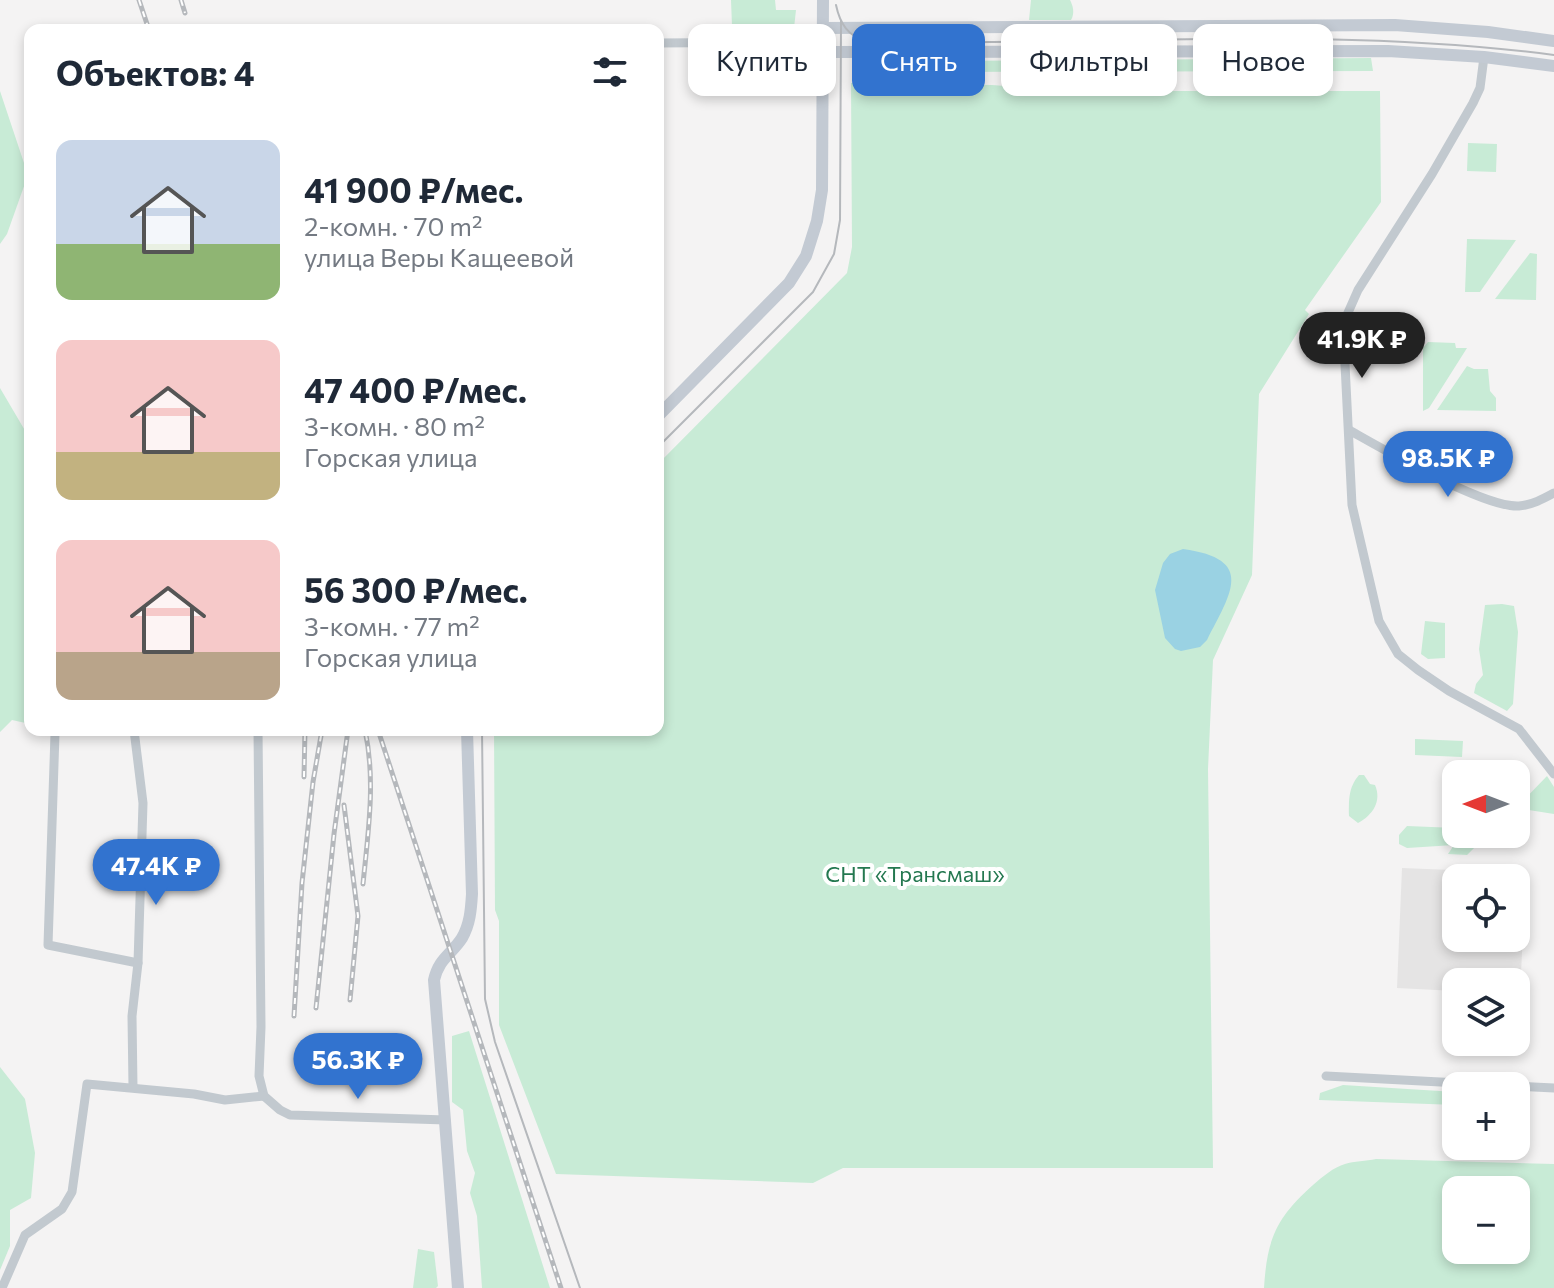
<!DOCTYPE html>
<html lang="ru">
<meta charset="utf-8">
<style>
:root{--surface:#fff;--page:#f2f2f3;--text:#1f2937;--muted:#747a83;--accent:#3273cf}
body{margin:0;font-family:Commissioner,sans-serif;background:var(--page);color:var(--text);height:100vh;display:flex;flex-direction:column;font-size:30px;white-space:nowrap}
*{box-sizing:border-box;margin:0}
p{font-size:26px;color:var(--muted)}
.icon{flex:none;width:44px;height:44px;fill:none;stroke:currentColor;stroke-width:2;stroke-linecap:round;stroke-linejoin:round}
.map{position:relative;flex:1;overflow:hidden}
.panel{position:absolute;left:24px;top:24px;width:640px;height:712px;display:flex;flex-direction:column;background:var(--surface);border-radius:16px;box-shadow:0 4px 12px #0003}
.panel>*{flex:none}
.banner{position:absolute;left:688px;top:24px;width:746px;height:72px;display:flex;gap:16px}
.needle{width:52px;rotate:270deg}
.buttons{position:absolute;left:1442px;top:760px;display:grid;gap:16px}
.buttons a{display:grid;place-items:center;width:88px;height:88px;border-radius:16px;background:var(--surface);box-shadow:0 4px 12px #0003;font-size:40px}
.price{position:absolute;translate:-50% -68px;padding:0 18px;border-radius:28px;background:var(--accent);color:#fff;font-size:26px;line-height:52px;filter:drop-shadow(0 2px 4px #0008)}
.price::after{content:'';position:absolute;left:50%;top:48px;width:24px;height:18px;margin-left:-12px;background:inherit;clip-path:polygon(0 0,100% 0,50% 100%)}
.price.selected{background:#222;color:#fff}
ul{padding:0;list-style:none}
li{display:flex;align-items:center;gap:24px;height:200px;padding:0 32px}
li span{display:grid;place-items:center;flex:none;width:224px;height:160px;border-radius:16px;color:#555}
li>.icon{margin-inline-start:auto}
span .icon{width:96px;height:96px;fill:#fffc;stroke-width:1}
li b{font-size:34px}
h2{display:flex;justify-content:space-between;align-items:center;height:96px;padding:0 32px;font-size:34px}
.chip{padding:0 28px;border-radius:16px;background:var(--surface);box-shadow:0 4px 12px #0003;font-size:28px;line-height:72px}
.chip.selected{background:var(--accent);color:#fff}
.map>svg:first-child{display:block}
</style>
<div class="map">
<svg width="1554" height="1288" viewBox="0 0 1554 1288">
<rect width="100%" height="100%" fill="#f4f3f3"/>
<path fill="#e5e4e4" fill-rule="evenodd" d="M1402 868 1526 873 1520 993H1516V982H1456V991L1397 988ZM1456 878H1516V938H1456Z"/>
<g fill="#c8ebd6" fill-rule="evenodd">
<polygon points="731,0 775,0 776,10 796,10 793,37 739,38 732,26"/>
<path d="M1031 0H1070C1073 6 1075 13 1071 20H1029Z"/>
<polygon points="1371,58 1373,71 927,72 924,63 940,61"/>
<polygon points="851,83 992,85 1068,91 1380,91 1381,202 1305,310 1309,314 1259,394 1252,575 1213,660 1208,769 1213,1168 843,1168 813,1183 556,1174 499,1025 499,921 495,910 494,730 658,730 658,464 847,273 852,247"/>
<polygon points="0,91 28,175 7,234 0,244"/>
<polygon points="1468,143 1497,144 1496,172 1467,171"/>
<polygon points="1467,239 1516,240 1480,292 1465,292"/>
<polygon points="1530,253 1537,254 1536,300 1495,299"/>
<polygon points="1428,342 1455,343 1456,348 1467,348 1429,408 1423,411 1423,348"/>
<polygon points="1467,366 1474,369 1488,369 1490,391 1496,398 1496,411 1437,410"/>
<polygon points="0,388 30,439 30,724 12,720 0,732"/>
<polygon points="1502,604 1514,606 1518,632 1513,704 1507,711 1474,693 1476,684 1483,675 1479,649 1485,605"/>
<polygon points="1425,621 1445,623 1445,658 1428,659 1421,654"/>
<polygon points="1415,739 1463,741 1462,757 1415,755"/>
<path d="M1359 775H1364L1370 784 1375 785C1382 801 1373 815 1358 823L1349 816C1349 800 1348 788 1359 775Z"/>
<polygon points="1547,776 1554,787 1554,814 1516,808"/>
<polygon points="1407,826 1456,828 1456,834 1466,834 1479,843 1467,855 1448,854 1454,845 1407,848 1399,844 1399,835"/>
<polygon points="469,1031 550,1288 482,1288 477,1216 470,1193 475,1173 467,1151 463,1110 452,1102 452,1036"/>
<polygon points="0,1067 25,1099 35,1153 31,1198 10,1210 10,1246 0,1270"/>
<polygon points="1343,1085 1456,1092 1456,1105 1319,1100 1320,1093"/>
<path d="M1376 1159 1554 1164V1288H1264C1267 1239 1276 1218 1313 1185 1322 1177 1334 1167 1345 1164 1354 1161 1366 1161 1376 1159ZM1456 1190H1516V1250H1456Z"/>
<polygon points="418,1249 434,1252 438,1286 436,1288 413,1288"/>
</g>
<path fill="#9ad2e3" d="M1183 549C1256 559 1231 593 1207 640L1200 647 1181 651 1175 649 1165 638 1155 590 1163 563 1170 554Z"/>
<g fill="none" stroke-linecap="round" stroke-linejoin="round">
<g stroke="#c2c9cf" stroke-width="9">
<polyline points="787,42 823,28"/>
<polyline points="658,43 787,42 823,52"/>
<polyline points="1484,57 1480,88 1473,103 1432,174 1358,290 1343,324 1352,505 1379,621 1398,654 1418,670 1449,691 1519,729 1554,774"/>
<path d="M1349 430C1383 449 1484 508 1519 506 1532 505 1543 499 1554 493"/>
<polyline points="258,730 261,1027 259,1076 264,1096"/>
<polyline points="55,734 48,945 138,963"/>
<polyline points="1326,1076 1554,1088"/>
<polyline points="133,1087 132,1016 138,963 143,803 134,730"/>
<polyline points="264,1096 280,1110 290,1115 446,1120"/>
<polyline points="2,1288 25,1235 62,1209 72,1192 87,1084 194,1094 225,1100 264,1096"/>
</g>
<g stroke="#c3cad3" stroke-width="12">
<polyline points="823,28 1395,25 1488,32 1554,41"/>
<polyline points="823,52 1388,51 1484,57 1554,66"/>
<polyline points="658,416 789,283 806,256 817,221 822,190 823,0"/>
<path d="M458 1288 434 980C439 958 451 955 462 938 470 924 471 910 472 894L467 730"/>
</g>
<g stroke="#b5b8bc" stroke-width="2">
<path d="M836 5C840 24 848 36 867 42 1095 46 1328 25 1554 55"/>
<polyline points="658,447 813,292 834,254 840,220 841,21"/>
<polyline points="482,730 485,999 495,1042 580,1288"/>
</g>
<defs>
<g id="rail">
<polyline points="139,0 149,30"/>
<polyline points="181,0 185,13"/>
<polyline points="378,730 561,1288"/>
<polyline points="304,777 305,730"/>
<polyline points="344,805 358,916 350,1000"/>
<path d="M363 884C368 833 376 781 365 730"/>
<polyline points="316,1008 334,834 348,730"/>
<polyline points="294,1016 302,883 313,782 322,730"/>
</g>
</defs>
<use href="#rail" stroke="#b5b8bc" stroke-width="5"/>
<use href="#rail" stroke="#fff" stroke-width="2" stroke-dasharray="6" stroke-linecap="butt"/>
</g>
<g text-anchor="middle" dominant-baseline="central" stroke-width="8" stroke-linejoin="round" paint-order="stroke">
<g font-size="22" fill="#247850" stroke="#fff">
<text x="915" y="873">СНТ «Трансмаш»</text>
</g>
</g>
</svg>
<div class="buttons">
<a><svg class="needle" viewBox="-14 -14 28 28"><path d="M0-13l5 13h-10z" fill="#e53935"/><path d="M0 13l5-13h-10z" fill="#747a83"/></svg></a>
<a><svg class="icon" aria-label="locate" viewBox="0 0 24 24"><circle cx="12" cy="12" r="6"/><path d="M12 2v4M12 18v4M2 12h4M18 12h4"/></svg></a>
<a><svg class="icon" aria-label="layers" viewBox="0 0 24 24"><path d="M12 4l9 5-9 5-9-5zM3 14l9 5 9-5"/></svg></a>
<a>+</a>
<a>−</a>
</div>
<b class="price selected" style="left:1362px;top:380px">41.9K ₽</b>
<b class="price" style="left:1448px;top:499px">98.5K ₽</b>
<b class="price" style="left:156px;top:907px">47.4K ₽</b>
<b class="price" style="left:358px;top:1101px">56.3K ₽</b>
<div class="banner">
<a class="chip">Купить</a>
<a class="chip selected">Снять</a>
<a class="chip">Фильтры</a>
<a class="chip">Новое</a>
</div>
<section class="panel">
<h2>Объектов: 4<svg class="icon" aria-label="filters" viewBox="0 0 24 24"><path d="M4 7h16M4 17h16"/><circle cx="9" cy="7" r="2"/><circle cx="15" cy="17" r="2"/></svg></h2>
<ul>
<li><span style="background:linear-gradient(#c9d6e8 65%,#8fb573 0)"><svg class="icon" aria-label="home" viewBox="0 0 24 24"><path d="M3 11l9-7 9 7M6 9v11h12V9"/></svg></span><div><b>41 900 ₽/мес.</b><p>2-комн. · 70 m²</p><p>улица Веры Кащеевой</p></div></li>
<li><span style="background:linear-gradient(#f6c9c9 70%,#c2b280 0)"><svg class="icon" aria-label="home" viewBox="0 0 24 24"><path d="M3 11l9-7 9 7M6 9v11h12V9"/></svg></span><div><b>47 400 ₽/мес.</b><p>3-комн. · 80 m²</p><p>Горская улица</p></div></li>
<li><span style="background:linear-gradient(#f6c9c9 70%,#b9a48a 0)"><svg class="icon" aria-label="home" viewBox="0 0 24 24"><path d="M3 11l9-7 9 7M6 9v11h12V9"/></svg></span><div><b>56 300 ₽/мес.</b><p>3-комн. · 77 m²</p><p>Горская улица</p></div></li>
</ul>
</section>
</div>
